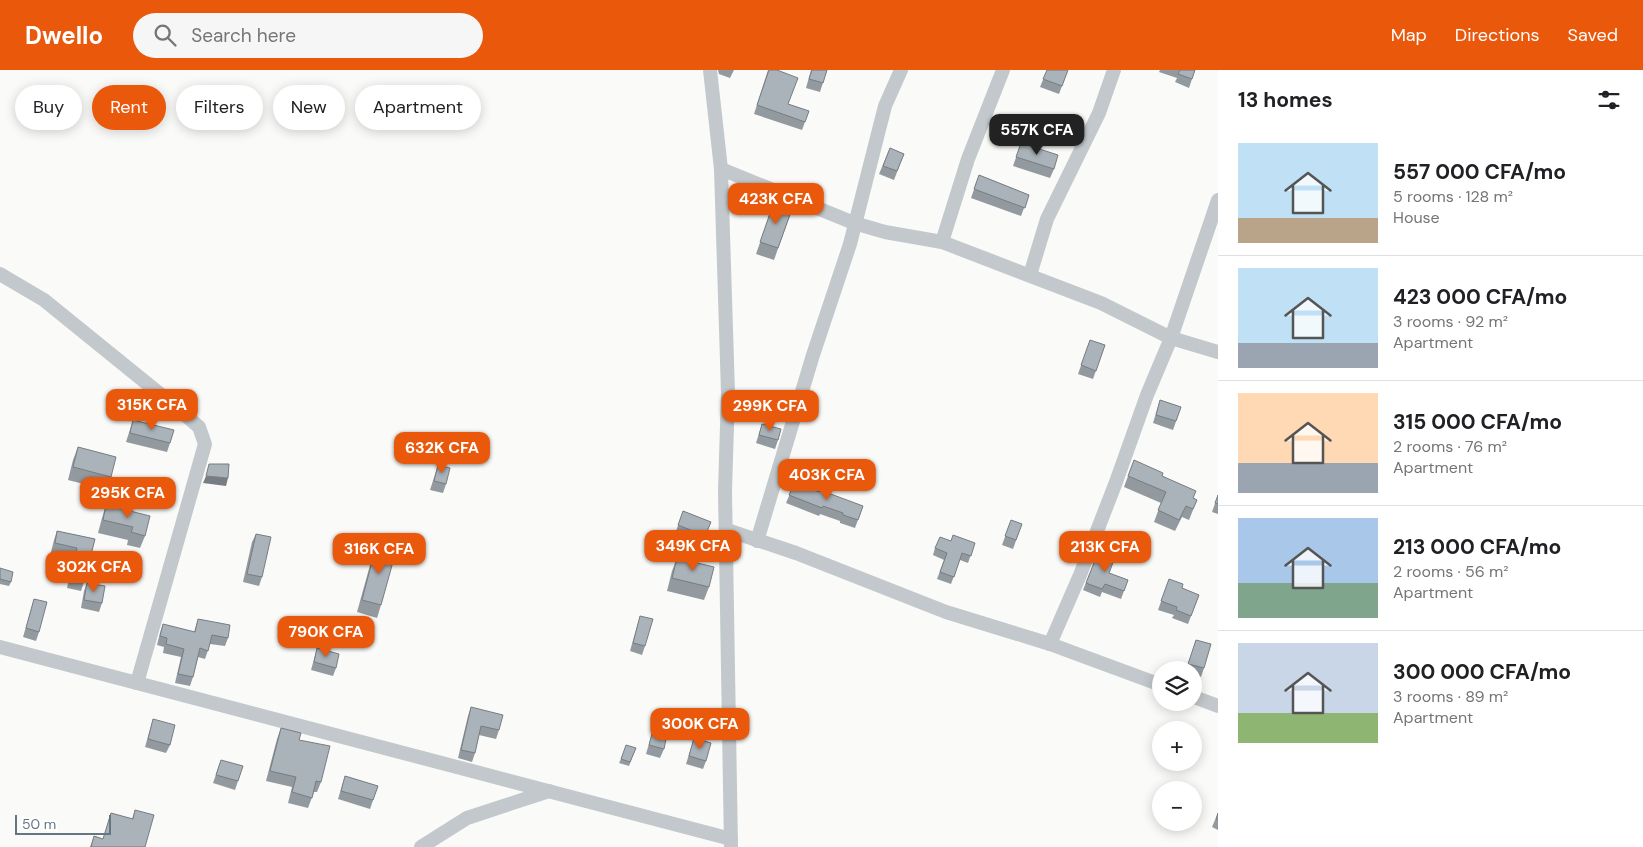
<!DOCTYPE html>
<meta charset="utf-8">
<style>
:root{--surface:#fff;--page:#f6f6f6;--text:#202124;--muted:#757577;--line:#e0e0e0;--accent:#ea580c}
body{margin:0;font-family:"DM Sans",sans-serif;background:var(--page);color:var(--text);height:100vh;display:flex;flex-direction:column;font-size:19px;white-space:nowrap}
*{box-sizing:border-box;margin:0}
p{font-size:16px;color:var(--muted)}
.icon{flex:none;width:28px;height:28px;fill:none;stroke:currentColor;stroke-width:2;stroke-linecap:round;stroke-linejoin:round}
.map{position:relative;flex:1;overflow:hidden}
.drawer{display:flex;flex-direction:column;background:var(--surface);width:425px}
.drawer>*{flex:none}
.hud{position:absolute;left:15px;top:15px;width:475px;height:45px;display:flex;gap:10px}
.fabs{position:absolute;left:1152px;top:591px;display:grid;gap:10px}
.fabs a{display:grid;place-items:center;width:50px;height:50px;border-radius:50%;background:var(--surface);box-shadow:0 2px 12px #0003;font-size:25px}
.scale{position:absolute;left:15px;bottom:12px;width:96px;box-sizing:border-box;padding-left:5px;border:2px solid #657683;border-top:0;font-size:14px;line-height:18px;white-space:nowrap;color:#657683;-webkit-text-stroke:4px #fff;paint-order:stroke}
.price{position:absolute;translate:-50% -42px;padding:0 11px;border-radius:10px;background:var(--accent);color:#fff;font-size:16px;line-height:32px;filter:drop-shadow(0 1px 2px #0008)}
.price::after{content:'';position:absolute;left:50%;top:30px;width:15px;height:11px;margin-left:-8px;background:inherit;clip-path:polygon(0 0,100% 0,50% 100%)}
.price.current{background:#222;color:#fff}
ul{padding:0;list-style:none}
li{display:flex;align-items:center;gap:15px;height:125px;padding:0 20px}
li+li{border-top:1px solid var(--line)}
li span{display:grid;place-items:center;flex:none;width:140px;height:100px;border-radius:0px;color:#555}
li>.icon{margin-inline-start:auto}
span .icon{width:60px;height:60px;fill:#fffc;stroke-width:1}
li b{font-size:21px}
h2{display:flex;justify-content:space-between;align-items:center;height:60px;padding:0 20px;font-size:21px}
.pill{padding:0 18px;border-radius:22px;background:var(--surface);box-shadow:0 2px 12px #0003;font-size:18px;line-height:45px}
.pill.current{background:var(--accent);color:#fff}
header{display:flex;align-items:center;gap:30px;box-sizing:border-box;height:70px;padding:0 25px;background:var(--accent);color:#fff}
header strong{font-size:24px}
nav{display:flex;gap:28px;margin-inline-start:auto;font-size:18px}
.search{width:350px;height:45px;background:var(--page);display:flex;align-items:center;gap:12px;box-sizing:border-box;padding:0 18px;border-radius:28px;color:var(--muted);font-size:19px}
main{display:flex;flex:1;min-height:0}
.map>svg:first-child{display:block}
</style>
<header>
<strong>Dwello</strong>
<div class="search"><svg class="icon" aria-label="search" viewBox="0 0 24 24"><circle cx="10" cy="10" r="6"/><path d="M15 15l6 6"/></svg>Search here</div>
<nav><a>Map</a><a>Directions</a><a>Saved</a></nav>
</header>
<main>
<div class="map">
<svg width="1218" height="777" viewBox="0 0 1218 777">
<rect width="100%" height="100%" fill="#fafaf8"/>
<g fill="none" stroke-linecap="round" stroke-linejoin="round">
<g stroke="#c3c8cc" stroke-width="14">
<polyline points="710,0 721,99 728,323 725,421 731,777"/>
<polyline points="721,99 854,153 885,162 942,172 1101,233 1171,268 1218,282"/>
<polyline points="942,172 968,89 1003,0"/>
<polyline points="0,204 44,230 176,337 199,357 205,374 137,613"/>
<polyline points="1030,205 1047,149 1099,43 1114,0"/>
<polyline points="727,460 796,483 946,542 1050,574 1161,615"/>
<polyline points="757,471 813,285 850,174 885,36 901,0"/>
<polyline points="1050,574 1080,505 1116,412 1147,325 1171,268 1218,130"/>
<polyline points="0,577 731,769"/>
<polyline points="1194,627 1218,636"/>
<polyline points="421,777 467,748 549,721"/>
</g>
</g>
<g fill="#929a9f">
<polygon points="718,0 734,0 730,8 719,4"/>
<polygon points="768,0 788,34 809,41 802,60 754,44"/>
<polygon points="811,0 827,0 820,22 806,18"/>
<polygon points="1047,0 1068,0 1059,24 1040,17"/>
<polygon points="1160,0 1195,0 1189,18 1175,12 1177,8 1159,2"/>
<polygon points="1021,73 1054,99 1050,108 1013,96"/>
<polygon points="890,78 904,84 894,110 879,104"/>
<polygon points="979,105 1029,125 1021,146 971,128"/>
<polygon points="774,132 792,139 774,190 756,184"/>
<polygon points="1090,270 1105,275 1093,309 1078,304"/>
<polygon points="1160,330 1181,337 1173,360 1153,353"/>
<polygon points="133,350 170,373 167,382 126,372"/>
<polygon points="762,354 778,370 775,379 756,373"/>
<polygon points="78,377 111,407 107,420 68,410 73,390"/>
<polygon points="438,395 446,414 443,423 430,420"/>
<polygon points="1128,406 1162,406 1194,428 1197,430 1189,450 1182,447 1175,461 1154,452 1161,433 1124,417"/>
<polygon points="795,412 819,422 863,436 855,458 840,453 840,451 820,444 819,446 786,433"/>
<polygon points="1218,425 1218,444 1212,442"/>
<polygon points="106,435 145,466 140,478 127,475 128,470 98,463 102,448"/>
<polygon points="683,441 711,452 702,475 675,464"/>
<polygon points="1011,450 1022,454 1013,479 1002,475"/>
<polygon points="57,461 95,469 84,512 81,521 67,518 74,486 51,482 54,470"/>
<polygon points="256,464 262,507 259,516 243,512 252,472"/>
<polygon points="951,471 975,473 968,493 960,490 951,514 937,509 944,490 933,485 935,478"/>
<polygon points="376,476 381,535 377,548 357,542 372,488"/>
<polygon points="1099,480 1109,503 1128,510 1121,529 1102,522 1100,527 1083,520"/>
<polygon points="677,488 709,517 704,530 667,521 672,501"/>
<polygon points="0,498 11,512 9,516 0,514"/>
<polygon points="1169,509 1182,518 1199,525 1188,554 1172,548 1174,545 1158,540"/>
<polygon points="87,513 102,533 99,542 81,538 84,521"/>
<polygon points="34,529 39,562 36,571 23,567"/>
<polygon points="640,546 645,576 642,585 630,581"/>
<polygon points="198,549 228,568 225,576 210,574 205,589 198,587 193,607 190,616 175,613 181,587 163,583 164,577 157,575 160,563 163,554 194,562"/>
<polygon points="1196,570 1204,598 1201,607 1194,605 1194,600 1186,600"/>
<polygon points="317,578 336,598 333,606 311,600"/>
<polygon points="471,637 499,660 496,669 479,665 475,683 472,692 458,688 468,646"/>
<polygon points="153,649 170,675 166,683 145,677"/>
<polygon points="281,658 299,670 321,712 317,722 314,722 308,738 288,733 292,717 266,711 277,669"/>
<polygon points="653,660 664,679 660,688 646,684"/>
<polygon points="694,668 706,691 703,699 686,694"/>
<polygon points="636,678 629,696 619,693 621,689"/>
<polygon points="221,690 238,711 235,720 213,713"/>
<polygon points="345,706 378,716 370,739 338,729"/>
<polygon points="135,740 145,777 90,777 94,766 103,769 111,743 132,749"/>
<polygon points="1218,743 1218,760 1212,757"/>
</g>
<polygon fill="#777d82" points="206,406 228,408 226,416 203,413"/>
<g fill="#aab3b9" stroke="#777d82">
<polygon points="769,0 777,0 798,8 788,34 809,41 805,52 757,35"/>
<polygon points="812,0 827,0 823,13 809,9"/>
<polygon points="1047,0 1068,0 1062,16 1043,9"/>
<polygon points="1180,0 1195,0 1192,9 1178,4"/>
<polygon points="1021,73 1058,85 1054,99 1016,87"/>
<polygon points="890,78 904,84 897,101 883,96"/>
<polygon points="979,105 1029,125 1025,138 974,119"/>
<polygon points="774,132 792,139 778,178 760,172"/>
<polygon points="1090,270 1105,275 1096,301 1081,295"/>
<polygon points="1160,330 1181,337 1176,351 1156,345"/>
<polygon points="133,350 174,360 170,373 130,363"/>
<polygon points="762,354 781,359 778,370 759,365"/>
<polygon points="78,377 116,387 111,407 73,397"/>
<polygon points="1134,390 1163,403 1162,406 1196,421 1193,428 1197,430 1193,439 1186,436 1179,450 1158,440 1166,422 1128,406"/>
<polygon points="209,394 229,394 228,408 206,406"/>
<polygon points="438,395 450,398 446,414 434,411"/>
<polygon points="795,412 819,422 820,420 863,436 858,450 843,445 843,443 823,436 822,438 789,425"/>
<polygon points="1218,425 1218,434 1215,433"/>
<polygon points="106,435 150,446 145,466 131,462 133,457 103,450"/>
<polygon points="683,441 711,452 705,466 678,455"/>
<polygon points="1011,450 1022,454 1016,470 1005,466"/>
<polygon points="57,461 95,469 84,512 70,509 77,478 55,473"/>
<polygon points="256,464 271,467 262,507 247,504"/>
<polygon points="953,465 975,473 971,486 962,483 954,507 940,502 947,483 935,478 940,467 951,471"/>
<polygon points="376,476 396,481 381,535 362,530"/>
<polygon points="1099,480 1115,487 1109,503 1128,510 1124,521 1105,514 1102,519 1086,513"/>
<polygon points="677,488 714,497 709,517 672,508"/>
<polygon points="0,498 13,502 11,512 0,509"/>
<polygon points="1169,509 1183,514 1182,518 1199,525 1191,546 1176,540 1177,537 1161,531"/>
<polygon points="87,513 105,516 102,533 84,530"/>
<polygon points="34,529 47,532 39,562 26,558"/>
<polygon points="640,546 653,549 645,576 633,573"/>
<polygon points="198,549 230,555 228,568 212,565 208,581 200,578 193,607 178,604 184,579 166,574 167,568 160,566 163,554 195,562"/>
<polygon points="1196,570 1211,574 1204,598 1188,594"/>
<polygon points="317,578 339,584 336,598 314,592"/>
<polygon points="471,637 503,645 499,660 481,656 475,683 461,680"/>
<polygon points="153,649 175,655 170,675 148,669"/>
<polygon points="281,658 301,663 299,670 330,676 321,712 316,711 312,728 292,722 296,707 270,701"/>
<polygon points="653,660 667,664 664,679 649,675"/>
<polygon points="694,668 711,673 706,691 689,686"/>
<polygon points="626,675 636,678 630,692 621,689"/>
<polygon points="221,690 243,696 238,711 216,705"/>
<polygon points="345,706 378,716 373,730 341,721"/>
<polygon points="135,740 154,745 145,777 91,777 94,766 103,769 111,743 133,749"/>
<polygon points="1218,743 1218,750 1216,749"/>
</g>
</svg>
<div class="fabs">
<a><svg class="icon" aria-label="layers" viewBox="0 0 24 24"><path d="M12 4l9 5-9 5-9-5zM3 14l9 5 9-5"/></svg></a>
<a>+</a>
<a>−</a>
</div>
<div class="scale">50 m</div>
<b class="price current" style="left:1037px;top:86px">557K CFA</b>
<b class="price" style="left:776px;top:155px">423K CFA</b>
<b class="price" style="left:152px;top:361px">315K CFA</b>
<b class="price" style="left:770px;top:362px">299K CFA</b>
<b class="price" style="left:442px;top:404px">632K CFA</b>
<b class="price" style="left:827px;top:431px">403K CFA</b>
<b class="price" style="left:128px;top:449px">295K CFA</b>
<b class="price" style="left:693px;top:502px">349K CFA</b>
<b class="price" style="left:1105px;top:503px">213K CFA</b>
<b class="price" style="left:379px;top:505px">316K CFA</b>
<b class="price" style="left:94px;top:523px">302K CFA</b>
<b class="price" style="left:326px;top:588px">790K CFA</b>
<b class="price" style="left:700px;top:680px">300K CFA</b>
<div class="hud">
<a class="pill">Buy</a>
<a class="pill current">Rent</a>
<a class="pill">Filters</a>
<a class="pill">New</a>
<a class="pill">Apartment</a>
</div>
</div>
<section class="drawer">
<h2>13 homes<svg class="icon" aria-label="filters" viewBox="0 0 24 24"><path d="M4 7h16M4 17h16"/><circle cx="9" cy="7" r="2"/><circle cx="15" cy="17" r="2"/></svg></h2>
<ul>
<li><span style="background:linear-gradient(#bfe0f5 75%,#b9a48a 0)"><svg class="icon" aria-label="home" viewBox="0 0 24 24"><path d="M3 11l9-7 9 7M6 9v11h12V9"/></svg></span><div><b>557 000 CFA/mo</b><p>5 rooms · 128 m²</p><p>House</p></div></li>
<li><span style="background:linear-gradient(#bfe0f5 75%,#9aa5b1 0)"><svg class="icon" aria-label="home" viewBox="0 0 24 24"><path d="M3 11l9-7 9 7M6 9v11h12V9"/></svg></span><div><b>423 000 CFA/mo</b><p>3 rooms · 92 m²</p><p>Apartment</p></div></li>
<li><span style="background:linear-gradient(#ffd9b3 70%,#9aa5b1 0)"><svg class="icon" aria-label="home" viewBox="0 0 24 24"><path d="M3 11l9-7 9 7M6 9v11h12V9"/></svg></span><div><b>315 000 CFA/mo</b><p>2 rooms · 76 m²</p><p>Apartment</p></div></li>
<li><span style="background:linear-gradient(#a9c7e8 65%,#7fa58c 0)"><svg class="icon" aria-label="home" viewBox="0 0 24 24"><path d="M3 11l9-7 9 7M6 9v11h12V9"/></svg></span><div><b>213 000 CFA/mo</b><p>2 rooms · 56 m²</p><p>Apartment</p></div></li>
<li><span style="background:linear-gradient(#c9d6e8 70%,#8fb573 0)"><svg class="icon" aria-label="home" viewBox="0 0 24 24"><path d="M3 11l9-7 9 7M6 9v11h12V9"/></svg></span><div><b>300 000 CFA/mo</b><p>3 rooms · 89 m²</p><p>Apartment</p></div></li>
</ul>
</section>
</main>
